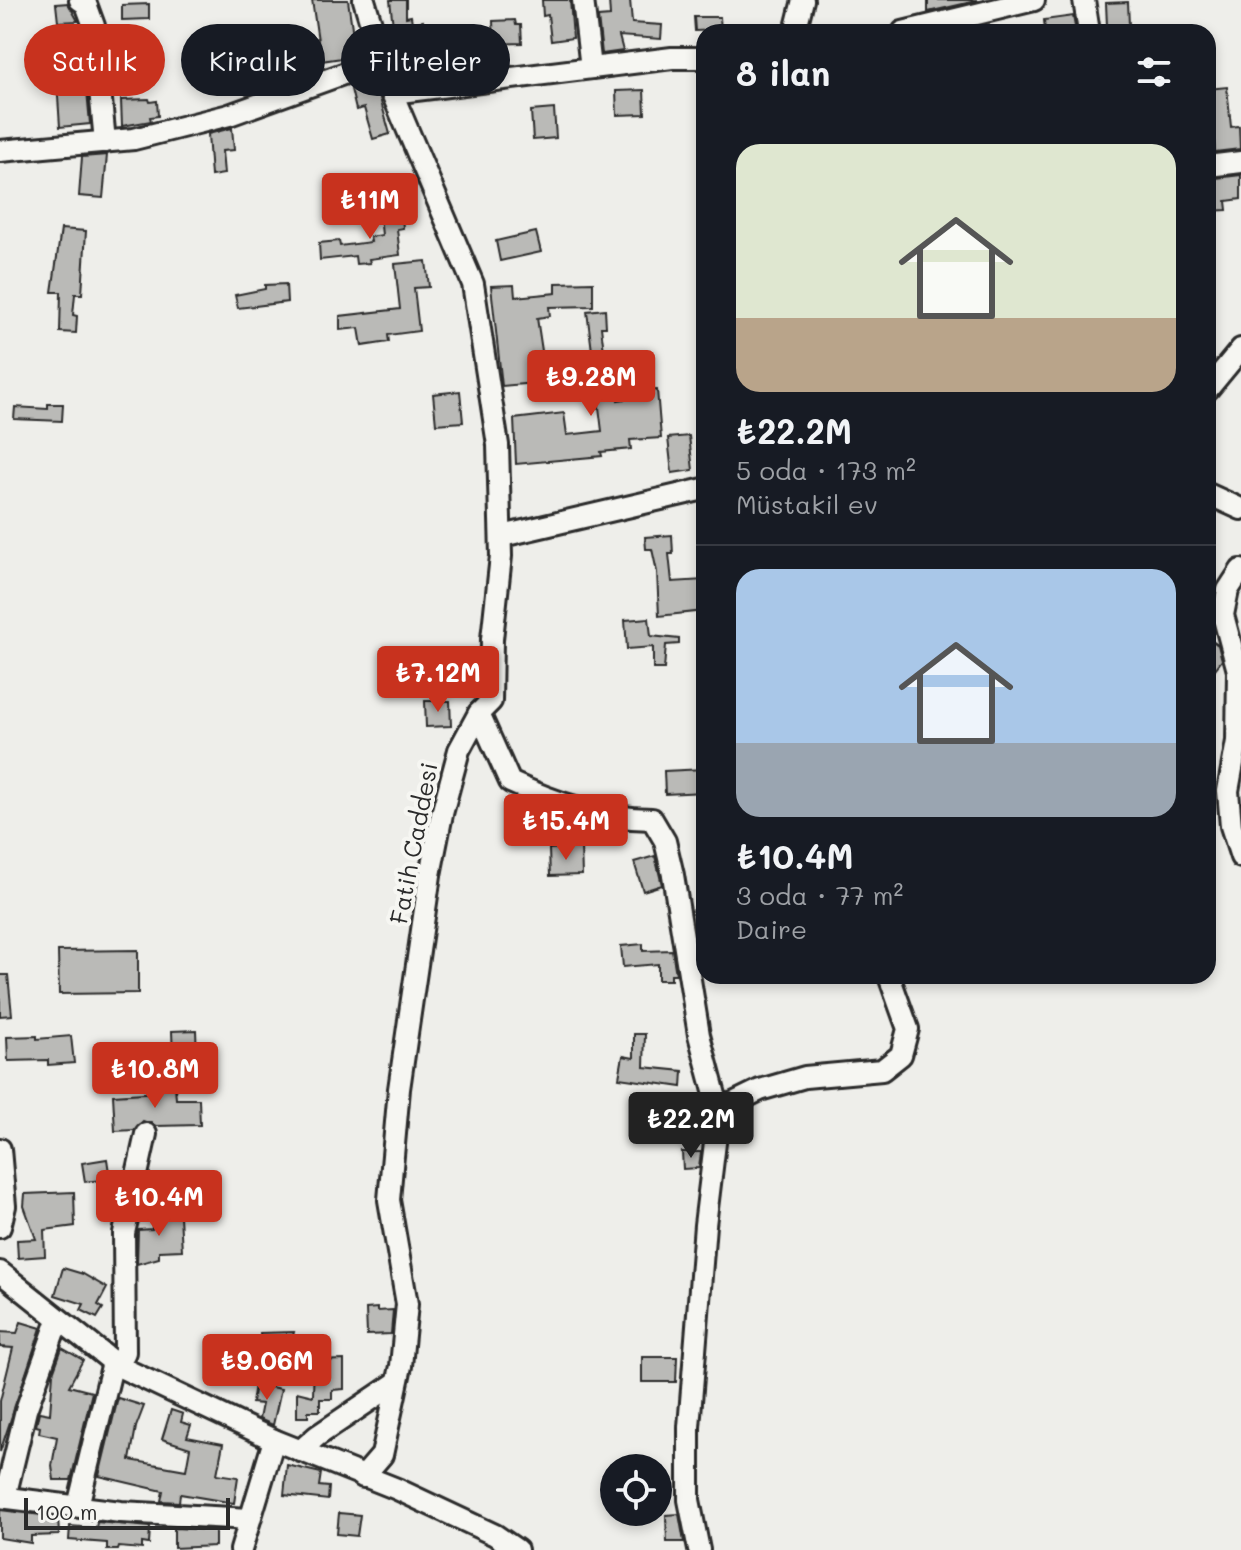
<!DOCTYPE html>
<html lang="tr">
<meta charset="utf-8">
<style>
:root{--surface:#171b24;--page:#20242c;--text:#f1f3f6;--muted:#9ea1a6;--line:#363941;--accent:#c8321e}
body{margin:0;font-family:Mali,sans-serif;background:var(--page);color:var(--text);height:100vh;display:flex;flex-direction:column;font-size:30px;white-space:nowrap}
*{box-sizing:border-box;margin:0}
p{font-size:26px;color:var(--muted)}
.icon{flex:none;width:44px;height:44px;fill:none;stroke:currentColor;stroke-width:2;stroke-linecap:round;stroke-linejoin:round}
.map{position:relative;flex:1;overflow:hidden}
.drawer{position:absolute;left:696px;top:24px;width:520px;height:960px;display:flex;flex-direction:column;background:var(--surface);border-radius:24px;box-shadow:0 4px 12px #0003}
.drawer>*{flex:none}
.guide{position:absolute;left:24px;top:24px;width:552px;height:72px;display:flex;gap:16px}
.tools{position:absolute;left:600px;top:1454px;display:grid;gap:16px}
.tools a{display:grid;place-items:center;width:72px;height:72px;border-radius:50%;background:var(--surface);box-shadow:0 4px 12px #0003;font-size:40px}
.scale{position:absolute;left:24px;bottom:20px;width:206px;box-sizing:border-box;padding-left:8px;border:4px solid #2b2b2b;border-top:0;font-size:22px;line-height:28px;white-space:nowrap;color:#2b2b2b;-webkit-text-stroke:6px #f6f6f2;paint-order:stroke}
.price{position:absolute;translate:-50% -68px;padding:0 18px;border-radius:8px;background:var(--accent);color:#fff;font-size:26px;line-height:52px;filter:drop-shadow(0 2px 4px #0008)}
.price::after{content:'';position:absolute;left:50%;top:48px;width:24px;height:18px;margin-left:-12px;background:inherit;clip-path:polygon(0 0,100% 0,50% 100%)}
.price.on{background:#222;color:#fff}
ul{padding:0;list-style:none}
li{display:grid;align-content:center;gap:16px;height:424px;padding:0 40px}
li+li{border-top:2px solid var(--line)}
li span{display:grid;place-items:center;height:248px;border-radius:24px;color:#555}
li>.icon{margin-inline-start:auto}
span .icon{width:144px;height:144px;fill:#fffc;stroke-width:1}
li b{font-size:34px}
h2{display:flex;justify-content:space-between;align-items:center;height:96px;padding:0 40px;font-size:34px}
.tag{padding:0 28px;border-radius:36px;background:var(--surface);box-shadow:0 4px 12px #0003;font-size:28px;line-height:72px}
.tag.on{background:var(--accent);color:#fff}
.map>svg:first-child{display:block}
</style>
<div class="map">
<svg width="1241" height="1550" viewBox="0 0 1241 1550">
<rect width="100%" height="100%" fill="#eeeeea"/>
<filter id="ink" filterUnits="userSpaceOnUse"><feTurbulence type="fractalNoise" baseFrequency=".0125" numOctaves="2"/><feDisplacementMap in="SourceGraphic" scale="16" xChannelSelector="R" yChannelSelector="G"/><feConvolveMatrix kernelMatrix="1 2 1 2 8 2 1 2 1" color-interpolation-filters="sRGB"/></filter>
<g filter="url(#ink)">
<g fill="#babab7" stroke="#2b2b2b" stroke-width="2">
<polygon points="312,0 348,0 356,56 321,61"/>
<polygon points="390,0 406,0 406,17 411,16 412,23 423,21 425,35 457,33 459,57 433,59 434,72 407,75 403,42 395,43"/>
<polygon points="542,0 570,0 573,38 551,41 548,15 543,16"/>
<polygon points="609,0 630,0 632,23 662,25 661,39 619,36 623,51 602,54 598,17 610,16"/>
<polygon points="928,0 976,0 976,1 928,12"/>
<polygon points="1128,2 1129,25 1107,26 1106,3"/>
<polygon points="68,3 78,21 58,22 56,4"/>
<polygon points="149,4 149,19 122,20 122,5"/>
<polygon points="1073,16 1076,32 1045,32 1044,20"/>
<polygon points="694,17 720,17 721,30 695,31"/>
<polygon points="515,20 516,25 521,25 522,43 494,44 493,21"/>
<polygon points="243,60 245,82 223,84 220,62"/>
<polygon points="374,77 390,134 373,139 364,108 356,110 350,85"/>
<polygon points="86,79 90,124 60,127 57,81"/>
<polygon points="1227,87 1231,127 1239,126 1240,149 1215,152 1212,116 1208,116 1208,89"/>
<polygon points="644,90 645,114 617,115 616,91"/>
<polygon points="149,99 150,102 157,101 158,116 150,117 151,121 122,126 121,100"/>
<polygon points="554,109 556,138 533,140 531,111"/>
<polygon points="232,128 234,150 222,151 224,174 211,176 208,134"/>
<polygon points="107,155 103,198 79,196 82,157"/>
<polygon points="1241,175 1241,199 1226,201 1227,210 1208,211 1208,179"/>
<polygon points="401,206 403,228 397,229 400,255 369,259 370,263 356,264 355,256 320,260 319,243 339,241 340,246 371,242 370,237 382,235 379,208"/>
<polygon points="61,229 86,231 82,294 75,294 73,315 77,316 76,333 60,332 61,292 52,292"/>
<polygon points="536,232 541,252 500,261 496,241"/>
<polygon points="426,261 429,287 414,288 419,331 388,335 389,342 362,346 359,328 340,330 340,316 400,309 395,264"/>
<polygon points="593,282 593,306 549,307 550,316 537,318 544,364 533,365 535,383 502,386 491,286 514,285 515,297 556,293 556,283"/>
<polygon points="286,284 287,302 238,308 235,295 265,289 265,285"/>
<polygon points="605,309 606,327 601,327 607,376 614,374 618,400 638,397 638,391 657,390 661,438 630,440 631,449 601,452 602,456 516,464 514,419 564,413 567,435 602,431 587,311"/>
<polygon points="460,391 463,422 436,424 433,394"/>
<polygon points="48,404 63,404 62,421 14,419 15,407 48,409"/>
<polygon points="689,436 693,470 672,473 668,438"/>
<polygon points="672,535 673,554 669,554 672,582 704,580 704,611 659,616 657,572 652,549 646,549 645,537"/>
<polygon points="649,618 651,636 679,639 679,644 666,645 664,669 653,669 653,647 627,649 625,620"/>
<polygon points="1208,638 1218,645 1222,660 1208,678"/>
<polygon points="425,701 450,701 451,726 426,727"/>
<polygon points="704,769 704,792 665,794 664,771"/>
<polygon points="581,847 582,875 550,876 549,849"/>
<polygon points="655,856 662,885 643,891 634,862"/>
<polygon points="643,944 643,951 672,950 676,974 671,974 671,980 658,980 658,964 623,967 621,946"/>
<polygon points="138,950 138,993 59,994 58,951"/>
<polygon points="0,975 8,975 12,1015 0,1016"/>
<polygon points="196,1030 197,1056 173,1057 172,1031"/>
<polygon points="634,1034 645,1034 644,1067 683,1071 682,1087 619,1078 623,1056 634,1058"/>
<polygon points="37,1036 37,1039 71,1036 74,1063 48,1065 48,1060 8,1061 7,1037"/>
<polygon points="175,1086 176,1099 199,1099 200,1125 156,1126 143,1121 134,1130 115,1131 113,1095 159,1092 159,1087"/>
<polygon points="686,1104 705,1109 698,1136 685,1132 689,1121 682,1119"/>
<polygon points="682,1152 701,1152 699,1168 683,1169"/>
<polygon points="107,1159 110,1179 85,1182 82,1163"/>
<polygon points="74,1192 75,1226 44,1230 45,1256 18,1258 17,1240 36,1239 24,1206 25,1194"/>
<polygon points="166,1213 166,1217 180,1216 182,1250 159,1251 159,1258 137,1264 138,1230 152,1229 152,1214"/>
<polygon points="63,1268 83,1274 107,1288 98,1305 103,1308 97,1318 81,1310 84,1304 55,1295"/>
<polygon points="377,1308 377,1311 393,1310 391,1334 367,1335 366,1309"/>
<polygon points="21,1322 41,1328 0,1452 0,1401 13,1348 0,1347 0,1332 17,1333"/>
<polygon points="294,1332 287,1360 261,1360 260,1333"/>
<polygon points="62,1348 83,1360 69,1386 92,1392 71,1480 54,1480 52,1466 57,1437 39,1433 40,1427 36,1426 39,1412 50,1414 53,1373"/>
<polygon points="642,1357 677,1357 676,1382 642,1382"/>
<polygon points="344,1360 344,1389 332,1390 332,1399 320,1399 320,1411 308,1411 308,1417 297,1417 297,1392 313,1396 314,1361"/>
<polygon points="255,1384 281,1389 273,1425 259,1419 262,1404 252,1403"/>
<polygon points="118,1398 144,1406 136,1427 130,1460 186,1470 190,1448 162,1439 171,1410 183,1414 181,1422 191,1425 187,1437 223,1444 217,1474 238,1477 234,1503 180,1494 179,1502 161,1501 163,1491 99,1476"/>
<polygon points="287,1465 321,1473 319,1486 329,1487 328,1500 284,1495"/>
<polygon points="0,1510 58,1517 59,1535 31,1536 31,1543 0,1538"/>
<polygon points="339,1513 360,1515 357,1536 337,1534"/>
<polygon points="679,1514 684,1542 667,1542 666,1515"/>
<polygon points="97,1522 150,1527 149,1544 142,1543 142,1549 119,1547 118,1550 107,1550 107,1543 69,1540 70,1526 96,1528"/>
<polygon points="174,1528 215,1530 215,1546 174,1548"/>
</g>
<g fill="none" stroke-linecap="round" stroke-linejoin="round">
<defs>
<g id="minor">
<polyline points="80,0 86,4 94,26 105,142"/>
<polyline points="583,0 591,68"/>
<polyline points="1084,0 1089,32"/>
<polyline points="795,32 803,0"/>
<polyline points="903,32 1034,0"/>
<polyline points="392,93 672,58 704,58"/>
<polyline points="0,151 134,139 229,115 382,60"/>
<polyline points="1208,166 1241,162"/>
<polyline points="1208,389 1241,349"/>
<polyline points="1208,494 1241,509"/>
<polyline points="502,536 704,489"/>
<polyline points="1241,570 1228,590 1223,615 1238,671 1237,741 1228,791 1231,826 1241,857"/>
<path d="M479 713 510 782C556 803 602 819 652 819L665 841 673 875 699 1035 719 1110 705 1225 689 1427V1500L699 1550"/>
<polyline points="719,1110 760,1090 805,1077 882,1070 901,1055 908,1029 889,976"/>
<polyline points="0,1149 5,1206 0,1227"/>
<polyline points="0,1272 118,1366 274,1440 397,1489 495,1535 517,1550"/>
<polyline points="118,1366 125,1352 124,1233 146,1134"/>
<polyline points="300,1451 317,1436 397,1382"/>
<polyline points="363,1477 382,1455 401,1366 407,1304 389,1200 399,1089 430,875 442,814 459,750 479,713 491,701 492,639 501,556 498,445 473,284 392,93 364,0"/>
<polyline points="0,1497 121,1512 250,1519"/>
<polyline points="5,1497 26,1410 58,1320"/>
<polyline points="78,1506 113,1362"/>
<polyline points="241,1550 274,1440"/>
</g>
</defs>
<use href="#minor" stroke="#2b2b2b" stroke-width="26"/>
<use href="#minor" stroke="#f6f6f2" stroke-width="20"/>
</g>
</g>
<g text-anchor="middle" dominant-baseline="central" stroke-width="8" stroke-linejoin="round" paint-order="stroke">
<g font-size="24" fill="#2b2b2b" stroke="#f6f6f2">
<text transform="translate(413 843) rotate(-79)">Fatih Caddesi</text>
</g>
</g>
</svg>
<div class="tools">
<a><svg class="icon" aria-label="locate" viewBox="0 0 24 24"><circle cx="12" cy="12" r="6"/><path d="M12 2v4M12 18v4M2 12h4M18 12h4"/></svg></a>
</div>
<div class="scale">100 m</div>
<b class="price" style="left:370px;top:241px">₺11M</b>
<b class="price" style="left:591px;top:418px">₺9.28M</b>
<b class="price" style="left:438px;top:714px">₺7.12M</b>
<b class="price" style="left:566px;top:862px">₺15.4M</b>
<b class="price" style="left:155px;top:1110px">₺10.8M</b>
<b class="price on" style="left:691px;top:1160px">₺22.2M</b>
<b class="price" style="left:159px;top:1238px">₺10.4M</b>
<b class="price" style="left:267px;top:1402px">₺9.06M</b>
<div class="guide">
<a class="tag on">Satılık</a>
<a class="tag">Kiralık</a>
<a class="tag">Filtreler</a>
</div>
<section class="drawer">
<h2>8 ilan<svg class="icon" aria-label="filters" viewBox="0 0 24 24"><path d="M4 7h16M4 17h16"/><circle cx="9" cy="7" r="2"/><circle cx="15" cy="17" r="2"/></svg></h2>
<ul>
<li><span style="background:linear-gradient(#dfe7d0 70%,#b9a48a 0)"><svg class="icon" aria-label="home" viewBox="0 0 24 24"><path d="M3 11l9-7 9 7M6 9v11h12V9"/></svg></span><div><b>₺22.2M</b><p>5 oda · 173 m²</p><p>Müstakil ev</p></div></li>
<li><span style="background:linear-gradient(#a9c7e8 70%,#9aa5b1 0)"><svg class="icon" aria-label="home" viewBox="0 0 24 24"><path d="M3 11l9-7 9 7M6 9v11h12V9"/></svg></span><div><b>₺10.4M</b><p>3 oda · 77 m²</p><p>Daire</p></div></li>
</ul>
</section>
</div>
